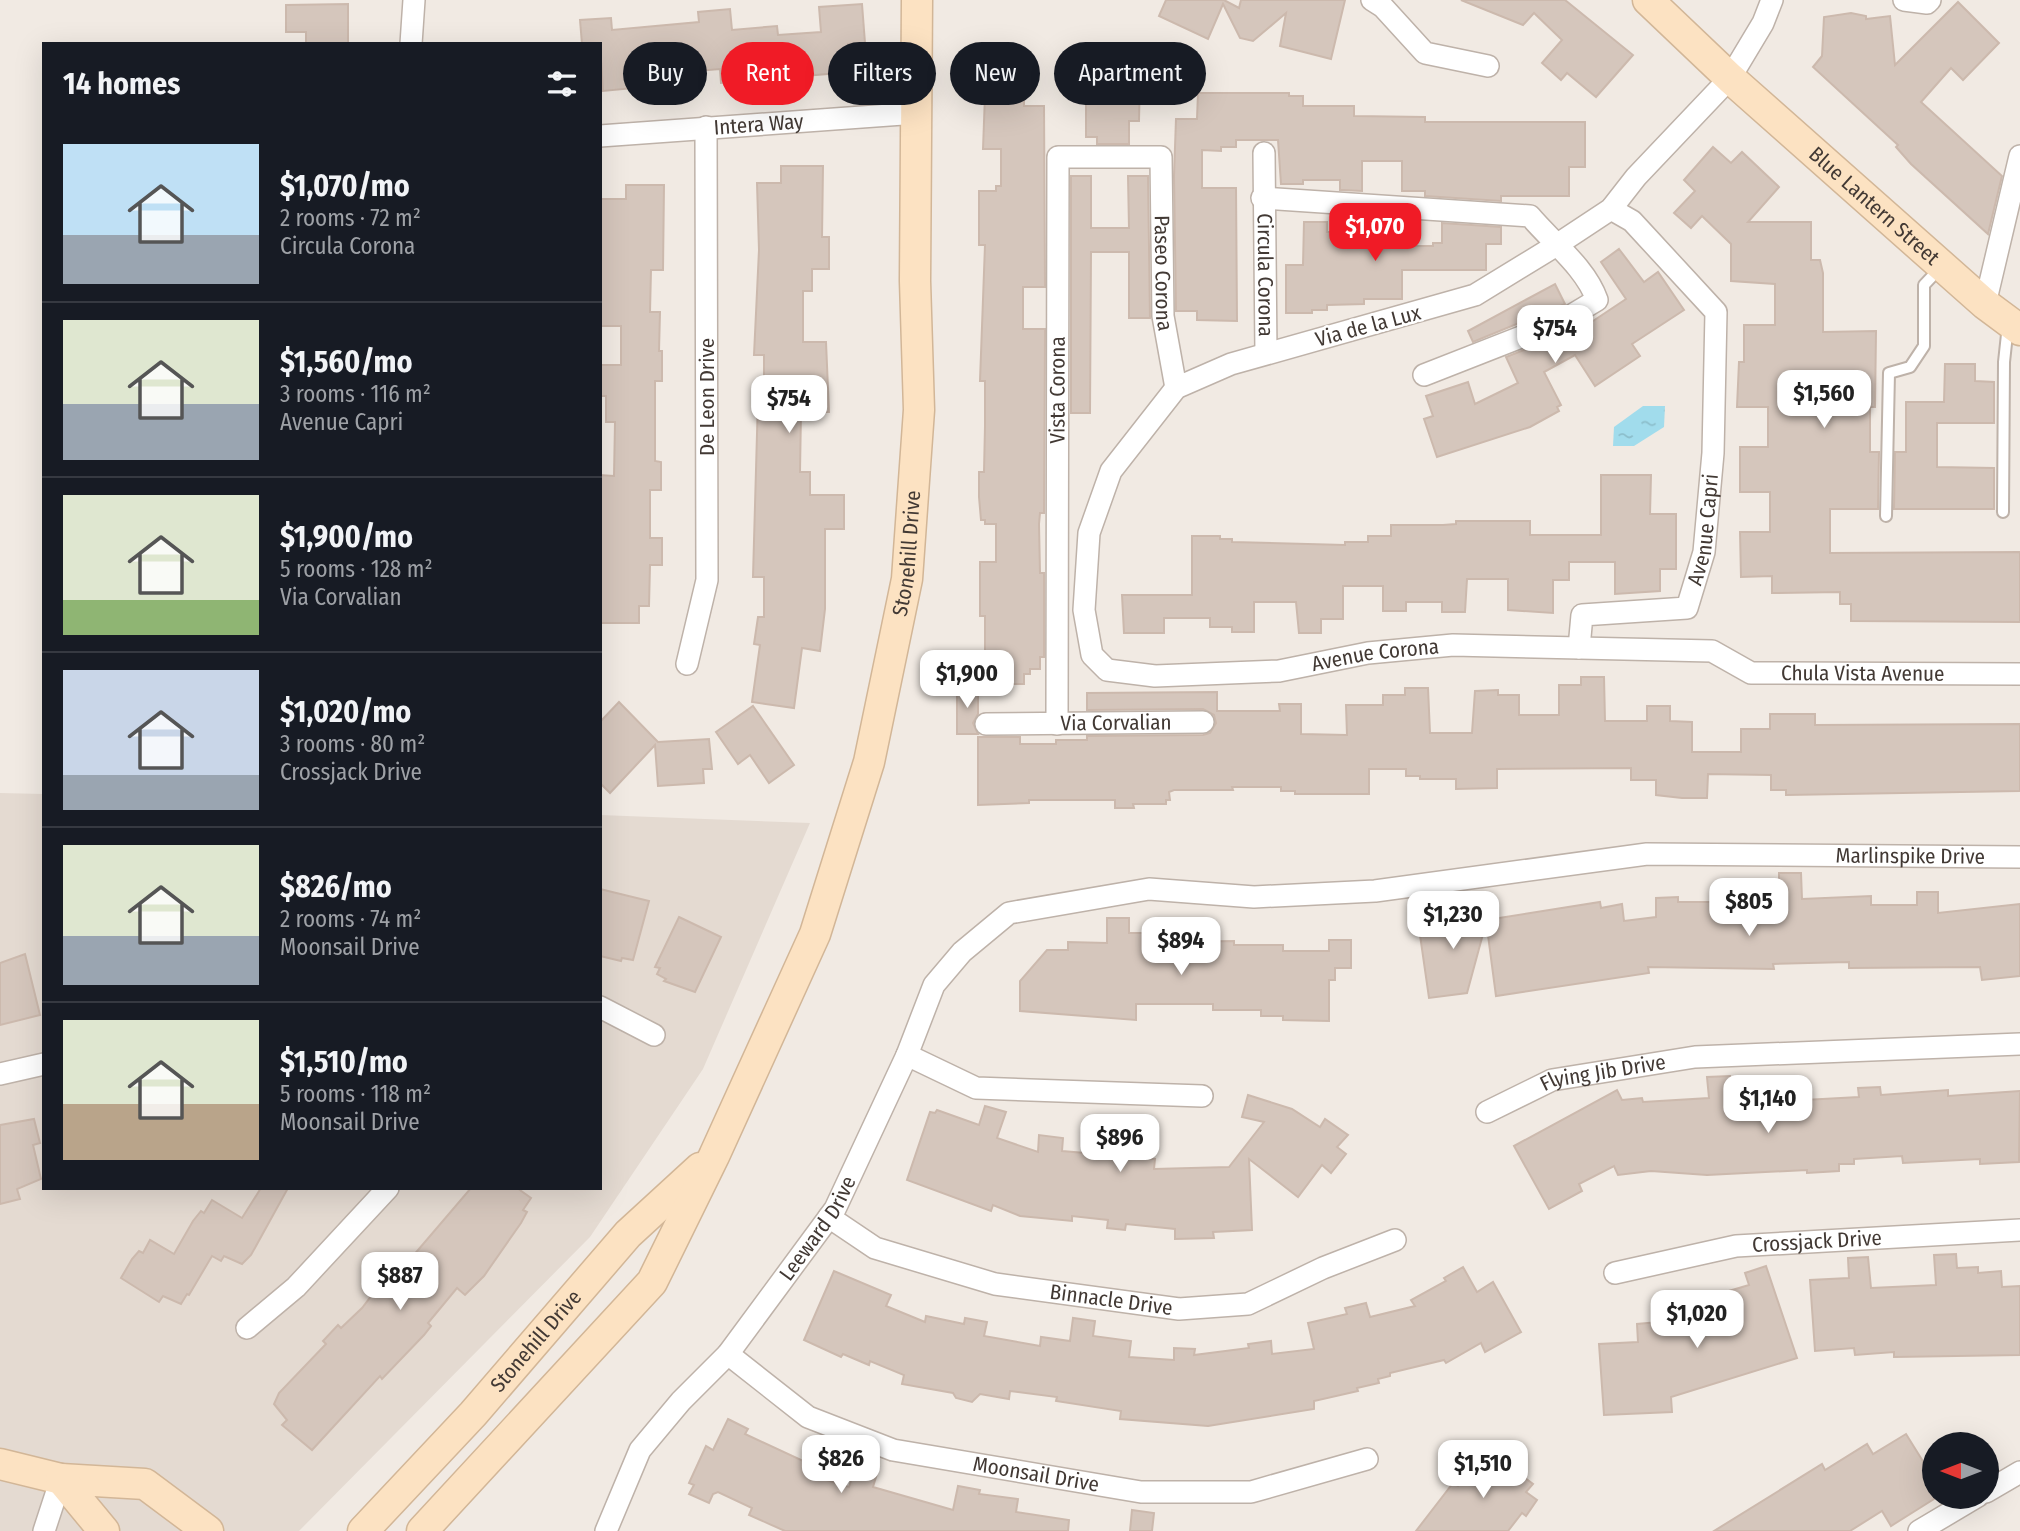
<!DOCTYPE html>
<meta charset="utf-8">
<style>
:root{--surface:#171b24;--page:#20242c;--text:#f1f3f6;--muted:#9ea1a6;--line:#363941;--accent:#f01b26}
body{margin:0;font-family:"Fira Sans Condensed",sans-serif;background:var(--page);color:var(--text);height:100vh;display:flex;flex-direction:column;font-size:26px;white-space:nowrap}
*{box-sizing:border-box;margin:0}
p{font-size:23px;color:var(--muted)}
.icon{flex:none;width:38px;height:38px;fill:none;stroke:currentColor;stroke-width:2;stroke-linecap:round;stroke-linejoin:round}
.map{position:relative;flex:1;overflow:hidden}
.panel{position:absolute;left:42px;top:42px;width:560px;height:1148px;display:flex;flex-direction:column;background:var(--surface);border-radius:0px;box-shadow:0 7px 28px #0002}
.panel>*{flex:none}
.hud{position:absolute;left:623px;top:42px;width:665px;height:63px;display:flex;gap:14px}
.needle{width:46px;rotate:270deg}
.fabs{position:absolute;left:1922px;top:1432px;display:grid;gap:14px}
.fabs a{display:grid;place-items:center;width:77px;height:77px;border-radius:50%;background:var(--surface);box-shadow:0 7px 28px #0002;font-size:35px}
.price{position:absolute;translate:-50% -60px;padding:0 16px;border-radius:14px;background:#fff;color:#222;font-size:23px;line-height:46px;filter:drop-shadow(0 2px 4px #0008)}
.price::after{content:'';position:absolute;left:50%;top:42px;width:21px;height:16px;margin-left:-10px;background:inherit;clip-path:polygon(0 0,100% 0,50% 100%)}
.price.on{background:var(--accent);color:#fff}
ul{padding:0;list-style:none}
li{display:flex;align-items:center;gap:21px;height:175px;padding:0 21px}
li+li{border-top:2px solid var(--line)}
li span{display:grid;place-items:center;flex:none;width:196px;height:140px;border-radius:0px;color:#555}
li>.icon{margin-inline-start:auto}
span .icon{width:84px;height:84px;fill:#fffc;stroke-width:1}
li b{font-size:30px}
h2{display:flex;justify-content:space-between;align-items:center;height:84px;padding:0 21px;font-size:30px}
.pill{padding:0 24px;border-radius:32px;background:var(--surface);box-shadow:0 7px 28px #0002;font-size:24px;line-height:63px}
.pill.on{background:var(--accent);color:#fff}
.map>svg:first-child{display:block}
</style>
<div class="map">
<svg width="2020" height="1531" viewBox="0 0 2020 1531">
<defs>
<pattern id="water-ripples" width="26" height="14" patternUnits="userSpaceOnUse" patternTransform="scale(1.75)"><rect width="26" height="14" fill="#a1dcec"/><path d="M2 4q2-2 4 0t4 0M15 11q2-2 4 0t4 0" fill="none" stroke="#8cbecb"/></pattern>
</defs>
<rect width="100%" height="100%" fill="#f1eae3"/>
<polygon fill="#e4dad1" points="0,793 44,794 44,1188 600,1188 600,815 810,823 703,1069 590,1237 299,1531 0,1531"/>
<polygon fill="url(#water-ripples)" points="1643,406 1665,406 1664,427 1634,446 1613,446 1614,427"/>
<g fill="#d5c6bc" stroke="#ccb9ad" stroke-width="2">
<polygon points="1166,0 1224,0 1239,8 1241,0 1345,0 1331,59 1280,46 1286,13 1253,41 1240,38 1223,4 1208,39 1159,16"/>
<polygon points="1461,0 1565,0 1633,55 1596,97 1567,73 1561,80 1542,63 1562,40 1534,13 1523,25"/>
<polygon points="1958,2 1999,43 1963,80 1951,68 1921,102 2002,176 1988,234 1911,164 1896,147 1898,145 1813,67 1822,56 1824,17 1851,13 1866,16 1866,19 1890,16 1895,65"/>
<polygon points="348,4 348,44 306,44 306,32 286,32 286,5"/>
<polygon points="862,4 865,43 848,44 851,72 721,83 720,69 672,73 673,93 645,95 644,87 603,91 600,44 582,44 580,20 611,18 612,30 699,22 698,12 730,9 732,30 777,26 778,35 821,32 819,7"/>
<polygon points="1116,73 1140,73 1139,121 1129,121 1129,144 1097,144 1097,137 1086,137 1086,82 1090,82 1090,77 1112,78"/>
<polygon points="1198,93 1289,93 1289,96 1303,96 1303,106 1354,106 1354,116 1425,117 1425,122 1585,122 1585,167 1569,167 1569,196 1501,196 1501,201 1425,196 1425,191 1402,191 1402,161 1362,161 1362,191 1343,190 1340,190 1340,180 1303,180 1303,184 1281,184 1278,140 1236,140 1236,147 1221,147 1221,151 1202,150 1202,188 1236,188 1237,321 1197,320 1197,311 1176,311 1174,176 1176,119 1197,119"/>
<polygon points="985,95 1024,95 1024,106 1044,106 1045,287 1023,287 1023,329 1045,329 1044,513 1040,513 1039,524 1040,573 1044,573 1044,657 1040,657 1040,669 1030,669 1030,674 1024,674 1024,684 985,684 985,616 980,616 980,562 996,562 996,524 985,524 985,520 981,520 979,497 979,472 984,472 985,426 985,381 980,381 985,245 979,245 979,191 996,191 996,186 1001,186 1001,149 983,149"/>
<polygon points="1713,147 1731,163 1742,152 1779,187 1748,222 1811,222 1811,260 1820,260 1823,273 1823,332 1876,331 1875,407 1870,407 1870,452 1879,452 1878,509 1830,509 1830,553 2020,552 2020,622 1851,621 1851,604 1840,604 1840,592 1772,593 1772,576 1741,577 1740,532 1770,532 1770,492 1740,492 1740,447 1768,447 1768,407 1737,407 1739,362 1744,362 1744,325 1775,325 1775,284 1731,281 1731,244 1702,216 1691,228 1674,213 1695,191 1684,180"/>
<polygon points="781,166 823,166 822,237 829,237 829,269 812,269 812,291 803,291 803,342 826,342 829,412 801,412 800,472 810,472 810,495 844,495 844,529 825,529 825,609 820,651 802,648 794,708 752,702 760,645 754,644 758,617 764,617 764,577 753,577 758,398 764,398 764,355 754,355 759,250 757,183 781,183"/>
<polygon points="1071,176 1091,176 1091,228 1129,228 1128,176 1148,176 1150,318 1129,318 1129,252 1091,252 1090,413 1071,413"/>
<polygon points="626,185 664,185 663,270 651,270 650,312 660,312 659,351 662,351 662,381 655,381 655,461 661,462 661,490 650,490 650,538 662,538 662,565 650,565 649,606 639,606 639,623 600,623 600,475 614,476 615,422 606,422 606,396 600,396 600,365 621,365 621,326 600,326 600,199 626,199"/>
<polygon points="1304,222 1327,222 1327,232 1364,232 1364,224 1386,224 1386,246 1433,246 1433,243 1442,243 1442,223 1501,227 1501,244 1486,244 1486,270 1402,270 1402,299 1364,299 1364,304 1327,305 1327,310 1312,310 1312,313 1286,313 1286,265 1303,265"/>
<polygon points="1619,249 1644,282 1658,272 1684,310 1632,344 1640,356 1595,386 1575,355 1544,372 1561,405 1557,407 1559,411 1530,427 1437,457 1424,419 1433,416 1426,396 1468,382 1475,404 1518,383 1506,357 1567,333 1586,322 1587,325 1626,299 1601,262"/>
<polygon points="1555,284 1565,304 1473,342 1468,331"/>
<polygon points="1945,364 1975,364 1975,381 1994,382 1994,423 1937,423 1937,467 1994,468 1994,509 1894,509 1895,452 1906,452 1906,402 1944,402"/>
<polygon points="1601,475 1651,475 1650,514 1676,514 1676,569 1660,569 1660,591 1615,594 1615,562 1569,562 1569,580 1553,580 1553,613 1508,610 1508,579 1467,579 1465,612 1442,612 1442,602 1406,602 1406,611 1383,611 1383,586 1343,586 1343,619 1321,619 1321,633 1299,633 1296,602 1254,602 1254,632 1232,632 1232,627 1210,627 1210,618 1164,618 1164,633 1124,633 1122,595 1192,595 1192,536 1220,536 1220,539 1232,539 1232,542 1345,545 1345,542 1368,542 1368,536 1391,536 1391,525 1443,525 1456,524 1456,521 1530,521 1530,535 1601,535"/>
<polygon points="1581,677 1604,677 1605,721 1647,721 1647,706 1670,706 1670,721 1692,722 1692,752 1741,752 1741,729 1770,729 1770,714 1815,714 1815,725 2020,724 2020,791 1786,795 1786,790 1771,790 1771,775 1708,774 1707,798 1682,798 1656,795 1656,780 1631,780 1631,768 1497,769 1497,788 1456,789 1456,779 1420,779 1420,776 1406,776 1406,769 1369,769 1369,794 1295,794 1295,791 1281,791 1281,787 1232,787 1233,790 1174,790 1169,792 1170,800 1166,800 1166,804 1133,804 1134,808 1115,808 1115,800 1029,800 1029,803 978,805 978,737 1020,737 1020,744 1056,744 1056,740 1087,740 1087,736 1203,735 1210,733 1216,723 1214,715 1203,709 1087,710 1087,693 1217,692 1217,711 1280,711 1279,704 1301,704 1301,734 1347,735 1346,705 1383,705 1383,695 1405,695 1405,688 1428,688 1430,733 1472,733 1475,691 1498,690 1498,695 1519,695 1519,715 1559,715 1559,685 1581,685"/>
<polygon points="957,687 978,687 978,714 973,723 978,734 957,734"/>
<polygon points="619,702 658,742 709,739 712,769 703,769 704,783 658,786 655,745 610,793 600,783 600,722"/>
<polygon points="753,706 794,765 769,783 750,755 738,764 716,732"/>
<polygon points="1779,873 1801,873 1802,899 1871,896 1871,905 1917,905 1917,892 1938,892 1938,913 2020,904 2020,976 1982,980 1980,967 1849,968 1849,962 1773,964 1774,969 1648,967 1649,973 1496,996 1486,920 1600,902 1601,908 1622,904 1624,921 1656,917 1656,898 1678,897 1678,902 1734,902 1734,891 1779,891"/>
<polygon points="600,889 649,901 633,960 622,958 621,961 600,956"/>
<polygon points="1483,900 1486,923 1467,993 1429,998 1419,928 1463,921 1461,904"/>
<polygon points="679,917 721,937 695,992 664,981 666,979 657,974 660,968 655,967"/>
<polygon points="1107,918 1129,918 1129,933 1167,933 1167,942 1234,941 1234,945 1283,945 1283,951 1329,951 1329,940 1351,940 1351,968 1335,968 1335,980 1329,980 1329,1021 1283,1020 1283,1016 1261,1016 1261,1010 1213,1010 1213,1004 1136,1004 1136,1020 1020,1011 1020,981 1047,950 1068,950 1068,942 1107,943"/>
<polygon points="25,954 40,1015 0,1025 0,963"/>
<polygon points="1730,1076 1731,1102 1781,1099 1781,1091 1803,1090 1804,1100 1859,1097 1858,1088 1880,1087 1881,1095 1948,1090 1948,1096 2020,1091 2019,1162 1980,1164 1980,1159 1903,1163 1902,1156 1854,1159 1854,1164 1839,1164 1839,1171 1807,1173 1807,1170 1707,1175 1651,1171 1618,1175 1614,1166 1579,1184 1582,1191 1549,1209 1514,1146 1617,1090 1622,1100 1642,1098 1643,1102 1709,1098 1707,1077"/>
<polygon points="1248,1095 1292,1109 1320,1127 1325,1119 1348,1135 1337,1147 1346,1154 1331,1173 1322,1165 1298,1197 1249,1159 1252,1230 1213,1232 1214,1238 1175,1239 1175,1229 1126,1224 1125,1230 1107,1228 1108,1220 1072,1216 1072,1221 1020,1216 993,1205 991,1211 907,1180 930,1112 935,1113 937,1110 979,1125 985,1106 1006,1112 997,1138 1038,1152 1039,1135 1063,1138 1062,1151 1155,1159 1154,1169 1229,1167 1264,1122 1242,1117"/>
<polygon points="34,1119 40,1143 33,1145 41,1179 17,1189 20,1199 0,1204 0,1125"/>
<polygon points="261,1188 288,1188 251,1255 242,1264 224,1256 221,1261 212,1256 189,1295 187,1294 181,1304 163,1296 159,1302 121,1278 132,1259 139,1251 143,1253 150,1240 174,1254 193,1221 201,1211 204,1213 212,1200 242,1218"/>
<polygon points="471,1188 517,1188 531,1198 523,1210 527,1212 521,1223 484,1276 465,1295 457,1288 428,1323 431,1326 424,1335 382,1379 380,1376 312,1450 282,1425 287,1420 274,1404 279,1393 326,1344 323,1341 338,1325 341,1328 362,1308 388,1274 398,1267 401,1270"/>
<polygon points="1956,1254 1957,1268 1978,1267 1978,1273 2001,1271 2002,1287 2020,1286 2020,1355 1894,1357 1894,1352 1855,1355 1854,1348 1815,1351 1810,1280 1849,1278 1848,1258 1868,1257 1871,1288 1936,1285 1934,1255"/>
<polygon points="1766,1266 1797,1358 1671,1397 1672,1412 1604,1415 1599,1344 1638,1342 1637,1324 1658,1322 1658,1327 1716,1309 1712,1296 1749,1285 1745,1273"/>
<polygon points="1463,1267 1477,1292 1493,1282 1521,1332 1485,1352 1481,1343 1446,1363 1444,1360 1390,1373 1390,1376 1378,1379 1379,1383 1357,1388 1358,1391 1314,1401 1314,1409 1208,1426 1120,1419 1121,1411 1056,1401 1057,1397 1010,1391 1009,1399 980,1394 972,1402 956,1398 953,1393 902,1384 904,1375 870,1361 869,1365 843,1354 841,1357 804,1340 834,1271 891,1295 886,1306 925,1322 926,1316 964,1324 965,1318 987,1322 984,1336 1040,1346 1041,1337 1070,1341 1073,1318 1095,1321 1093,1336 1131,1341 1129,1357 1174,1360 1174,1348 1195,1349 1194,1355 1249,1348 1248,1344 1271,1341 1272,1354 1314,1349 1308,1323 1347,1314 1345,1308 1366,1303 1370,1317 1415,1306 1411,1300 1446,1281 1444,1278"/>
<polygon points="728,1419 748,1429 745,1434 814,1466 810,1475 849,1487 858,1459 879,1467 873,1487 953,1510 958,1486 980,1490 979,1494 1018,1499 1016,1512 1069,1520 1068,1531 785,1531 749,1515 752,1508 718,1492 713,1494 709,1503 689,1494 694,1485 689,1483 706,1446 713,1450"/>
<polygon points="1906,1434 1934,1479 1934,1499 1891,1526 1882,1511 1850,1531 1714,1531 1822,1464 1825,1470 1867,1444 1873,1454"/>
<polygon points="1482,1454 1490,1459 1493,1454 1533,1484 1526,1492 1537,1500 1526,1516 1522,1513 1508,1531 1416,1531 1453,1483 1458,1486"/>
<polygon points="1132,1510 1154,1513 1152,1531 1130,1531"/>
</g>
<g fill="none" stroke-linecap="round" stroke-linejoin="round">
<defs>
<g id="lane">
<polyline points="2003,512 2004,362 2008,325"/>
<polyline points="1886,516 1889,373 1910,367 1924,346 1924,285 1941,267"/>
</g>
<g id="street">
<polyline points="1372,0 1383,7 1425,53 1488,66"/>
<path id="s1" d="M1772 0 1763 23 1730 78 1636 177 1611 209 1555 246 1475 295 1231 364 1176 388 1111 471 1089 533 1084 610 1092 655 1107 670 1155 676 1279 671 1368 653 1453 645 1712 651 1751 673 2020 674"/>
<polyline points="1904,0 1927,3 1930,0"/>
<polyline points="411,44 414,0"/>
<path id="s2" d="M600 136 917 113"/>
<path id="s3" d="M1264 153 1266 353"/>
<path d="M1262 198 1530 216C1552 242 1586 268 1597 300L1562 321 1424 375"/>
<polyline points="1985,304 2020,156"/>
<path id="s4" d="M1579 648 1582 615 1687 608 1704 552 1713 453 1716 312 1632 221 1611 209"/>
<polyline points="687,664 707,580 706,127"/>
<path id="s5" d="M986 724 1203 722"/>
<path id="s6" d="M1057 724 1058 157H1161L1163 316 1176 388"/>
<polyline points="600,1007 654,1035"/>
<polyline points="907,1055 976,1088 1202,1096"/>
<polyline points="0,1074 44,1064"/>
<path id="s7" d="M1487 1112 1552 1080 1695 1057 2020 1044"/>
<path id="s8" d="M829 1217 875 1248 995 1284 1179 1309 1248 1304 1323 1268 1395 1240"/>
<path id="s9" d="M1615 1273 1736 1246 2020 1230"/>
<polyline points="247,1328 296,1287 388,1188"/>
<path id="s10" d="M728 1354 808 1417 893 1450 1141 1492H1251L1367 1459"/>
<polyline points="1986,1492 2020,1472"/>
<polyline points="44,1531 61,1479"/>
<path id="s11" d="M606 1531 640 1450 681 1401 728 1354 835 1209 907 1055 934 985 962 952 1009 913 1149 889 1254 897 1375 891 1647 854 2020 857"/>
<polyline points="1919,1531 1978,1496"/>
</g>
<g id="secondary">
<path id="s12" d="M1648 0 1730 78 1985 304 2020 330"/>
<polyline points="0,1464 61,1479 145,1484 208,1531"/>
<polyline points="61,1479 104,1531"/>
<path id="s13" d="M363 1531 473 1414 628 1234 700 1168"/>
<path id="s14" d="M422 1531 652 1282 714 1156 815 934 869 762 907 579 919 410 915 281 917 0"/>
</g>
</defs>
<use href="#lane" stroke="#beb2a9" stroke-width="14"/>
<use href="#street" stroke="#beb2a9" stroke-width="24"/>
<use href="#secondary" stroke="#d2b697" stroke-width="33"/>
<use href="#lane" stroke="#fff" stroke-width="10"/>
<use href="#street" stroke="#fff" stroke-width="21"/>
<use href="#secondary" stroke="#fce2c2" stroke-width="30"/>
</g>
<g text-anchor="middle" dominant-baseline="central" stroke-width="5" stroke-linejoin="round" paint-order="stroke">
<g font-size="21" fill="#423934" stroke="#fff">
<text stroke="none"><textPath href="#s2" startOffset="159">Intera Way</textPath></text>
<text stroke="none"><textPath href="#s12" startOffset="306">Blue Lantern Street</textPath></text>
<text stroke="none"><textPath href="#s6" startOffset="786">Paseo Corona</textPath></text>
<text stroke="none"><textPath href="#s3" startOffset="122">Circula Corona</textPath></text>
<text transform="translate(1368 326) rotate(-15)">Via de la Lux</text>
<text stroke="none"><textPath href="#s6" startOffset="334">Vista Corona</textPath></text>
<text transform="translate(707 397) rotate(-90)">De Leon Drive</text>
<text stroke="none"><textPath href="#s4" startOffset="219">Avenue Capri</textPath></text>
<text stroke="none"><textPath href="#s14" startOffset="1116">Stonehill Drive</textPath></text>
<text stroke="none"><textPath href="#s1" startOffset="1326">Avenue Corona</textPath></text>
<text stroke="none"><textPath href="#s1" startOffset="1820">Chula Vista Avenue</textPath></text>
<text stroke="none"><textPath href="#s5" startOffset="130">Via Corvalian</textPath></text>
<text stroke="none"><textPath href="#s11" startOffset="1654">Marlinspike Drive</textPath></text>
<text stroke="none"><textPath href="#s7" startOffset="124">Flying Jib Drive</textPath></text>
<text stroke="none"><textPath href="#s11" startOffset="373">Leeward Drive</textPath></text>
<text stroke="none"><textPath href="#s9" startOffset="205">Crossjack Drive</textPath></text>
<text stroke="none"><textPath href="#s8" startOffset="298">Binnacle Drive</textPath></text>
<text stroke="none"><textPath href="#s13" startOffset="257">Stonehill Drive</textPath></text>
<text stroke="none"><textPath href="#s10" startOffset="338">Moonsail Drive</textPath></text>
</g>
</g>
</svg>
<div class="fabs">
<a><svg class="needle" viewBox="-14 -14 28 28"><path d="M0-13l5 13h-10z" fill="#e53935"/><path d="M0 13l5-13h-10z" fill="#9ea1a6"/></svg></a>
</div>
<b class="price on" style="left:1375px;top:263px">$1,070</b>
<b class="price" style="left:1555px;top:365px">$754</b>
<b class="price" style="left:1824px;top:430px">$1,560</b>
<b class="price" style="left:789px;top:435px">$754</b>
<b class="price" style="left:967px;top:710px">$1,900</b>
<b class="price" style="left:1749px;top:938px">$805</b>
<b class="price" style="left:1453px;top:951px">$1,230</b>
<b class="price" style="left:1181px;top:977px">$894</b>
<b class="price" style="left:1768px;top:1135px">$1,140</b>
<b class="price" style="left:1120px;top:1174px">$896</b>
<b class="price" style="left:400px;top:1312px">$887</b>
<b class="price" style="left:1697px;top:1350px">$1,020</b>
<b class="price" style="left:841px;top:1495px">$826</b>
<b class="price" style="left:1483px;top:1500px">$1,510</b>
<div class="hud">
<a class="pill">Buy</a>
<a class="pill on">Rent</a>
<a class="pill">Filters</a>
<a class="pill">New</a>
<a class="pill">Apartment</a>
</div>
<section class="panel">
<h2>14 homes<svg class="icon" aria-label="filters" viewBox="0 0 24 24"><path d="M4 7h16M4 17h16"/><circle cx="9" cy="7" r="2"/><circle cx="15" cy="17" r="2"/></svg></h2>
<ul>
<li><span style="background:linear-gradient(#bfe0f5 65%,#9aa5b1 0)"><svg class="icon" aria-label="home" viewBox="0 0 24 24"><path d="M3 11l9-7 9 7M6 9v11h12V9"/></svg></span><div><b>$1,070/mo</b><p>2 rooms · 72 m²</p><p>Circula Corona</p></div></li>
<li><span style="background:linear-gradient(#dfe7d0 60%,#9aa5b1 0)"><svg class="icon" aria-label="home" viewBox="0 0 24 24"><path d="M3 11l9-7 9 7M6 9v11h12V9"/></svg></span><div><b>$1,560/mo</b><p>3 rooms · 116 m²</p><p>Avenue Capri</p></div></li>
<li><span style="background:linear-gradient(#dfe7d0 75%,#8fb573 0)"><svg class="icon" aria-label="home" viewBox="0 0 24 24"><path d="M3 11l9-7 9 7M6 9v11h12V9"/></svg></span><div><b>$1,900/mo</b><p>5 rooms · 128 m²</p><p>Via Corvalian</p></div></li>
<li><span style="background:linear-gradient(#c9d6e8 75%,#9aa5b1 0)"><svg class="icon" aria-label="home" viewBox="0 0 24 24"><path d="M3 11l9-7 9 7M6 9v11h12V9"/></svg></span><div><b>$1,020/mo</b><p>3 rooms · 80 m²</p><p>Crossjack Drive</p></div></li>
<li><span style="background:linear-gradient(#dfe7d0 65%,#9aa5b1 0)"><svg class="icon" aria-label="home" viewBox="0 0 24 24"><path d="M3 11l9-7 9 7M6 9v11h12V9"/></svg></span><div><b>$826/mo</b><p>2 rooms · 74 m²</p><p>Moonsail Drive</p></div></li>
<li><span style="background:linear-gradient(#dfe7d0 60%,#b9a48a 0)"><svg class="icon" aria-label="home" viewBox="0 0 24 24"><path d="M3 11l9-7 9 7M6 9v11h12V9"/></svg></span><div><b>$1,510/mo</b><p>5 rooms · 118 m²</p><p>Moonsail Drive</p></div></li>
</ul>
</section>
</div>
